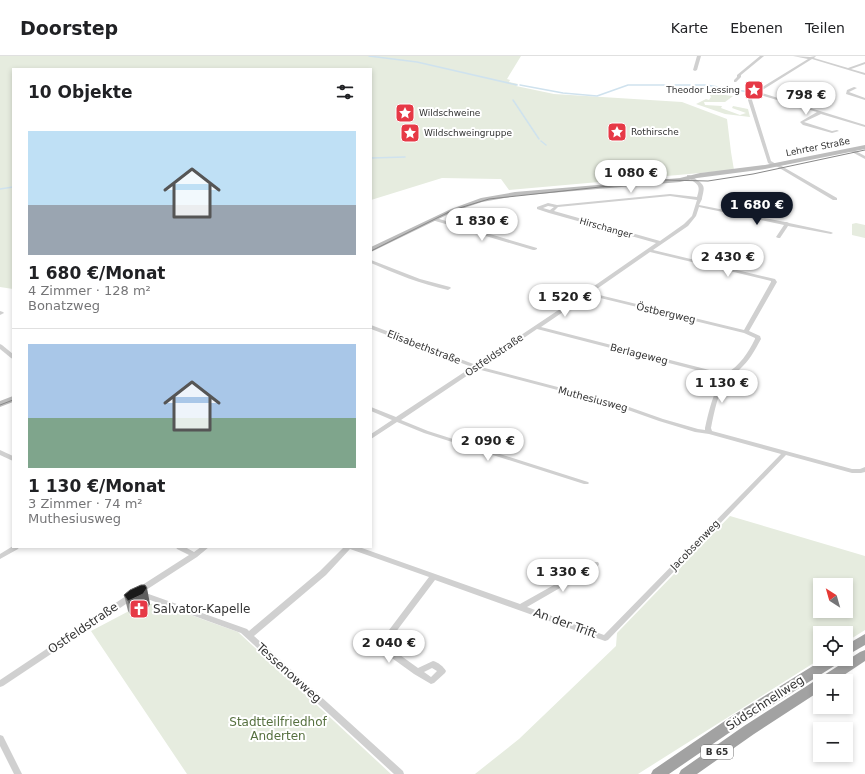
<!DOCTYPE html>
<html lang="de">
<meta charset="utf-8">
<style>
:root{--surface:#fff;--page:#f6f6f6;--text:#202124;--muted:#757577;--line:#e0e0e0;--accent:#111827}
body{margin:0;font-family:"DejaVu Sans",sans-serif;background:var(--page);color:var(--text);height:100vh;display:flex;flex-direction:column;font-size:15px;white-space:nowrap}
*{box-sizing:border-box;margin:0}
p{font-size:13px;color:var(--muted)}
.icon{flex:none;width:22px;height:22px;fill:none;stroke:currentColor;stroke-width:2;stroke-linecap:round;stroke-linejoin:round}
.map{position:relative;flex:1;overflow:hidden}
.panel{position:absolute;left:12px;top:12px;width:360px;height:480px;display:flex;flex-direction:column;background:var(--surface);border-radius:0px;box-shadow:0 2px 6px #0003}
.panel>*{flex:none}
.needle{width:26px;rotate:323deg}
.controls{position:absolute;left:813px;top:522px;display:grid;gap:8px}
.controls a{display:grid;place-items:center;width:40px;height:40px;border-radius:0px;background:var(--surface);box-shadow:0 2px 6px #0003;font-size:20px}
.price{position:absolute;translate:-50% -34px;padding:0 9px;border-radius:14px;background:#fff;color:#222;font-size:13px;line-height:26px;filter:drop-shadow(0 1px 2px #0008)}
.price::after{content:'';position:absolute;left:50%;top:24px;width:12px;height:9px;margin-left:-6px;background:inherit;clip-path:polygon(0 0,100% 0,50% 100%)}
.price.on{background:var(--accent);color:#fff}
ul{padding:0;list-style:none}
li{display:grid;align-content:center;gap:8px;height:212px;padding:0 16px}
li+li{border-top:1px solid var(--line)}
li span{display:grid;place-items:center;height:124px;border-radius:0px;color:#555}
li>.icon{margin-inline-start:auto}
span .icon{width:72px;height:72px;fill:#fffc;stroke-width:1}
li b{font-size:17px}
h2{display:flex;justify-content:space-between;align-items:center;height:48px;padding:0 16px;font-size:17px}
header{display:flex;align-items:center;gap:24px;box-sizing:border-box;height:56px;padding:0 20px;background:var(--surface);border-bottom:1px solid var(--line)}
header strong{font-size:19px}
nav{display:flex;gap:22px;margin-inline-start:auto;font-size:14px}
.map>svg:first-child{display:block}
</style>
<header>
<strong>Doorstep</strong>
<nav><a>Karte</a><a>Ebenen</a><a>Teilen</a></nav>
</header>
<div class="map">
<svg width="865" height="718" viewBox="0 0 865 718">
<rect width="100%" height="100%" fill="#fff"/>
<g fill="#e6ecdf" fill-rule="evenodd">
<polygon points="0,0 521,0 507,23 510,24 509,26 518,28 516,30 554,38 682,46 727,63 731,96 734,114 509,134 501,123 498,123 442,122 371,144 371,13 13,13 13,233 0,231"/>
<polygon points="711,33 709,37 733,40 725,46 704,46 705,49 722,50 721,52 740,59 746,57 732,52 733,50 748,53 750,61 725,58 696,48 706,43 709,44 711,41 708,35"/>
<polygon points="856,167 865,169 865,182 852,179 852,168"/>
<path d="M730 460 865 500V574L846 586V577H820V603L638 718H475L519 683 616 590 617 577ZM820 529H846V555H820Z"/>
<polygon points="148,545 150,548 157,547 238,576 391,718 187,718 91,575"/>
</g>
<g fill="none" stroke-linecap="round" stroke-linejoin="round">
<g stroke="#cfe2ee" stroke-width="1.5">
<polyline points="369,0 417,6 517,29"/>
<polyline points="520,29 563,37 597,40 628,29 690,29"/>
<polyline points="694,29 706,29 749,36"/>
<polyline points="513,44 539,83"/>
<polyline points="541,85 546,89"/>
<polyline points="371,102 405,101"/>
<polyline points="0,133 13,131"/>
</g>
<g fill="#d0d0d0" fill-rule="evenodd">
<polygon points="697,0 701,0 697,14 695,15 693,14"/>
<polygon points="760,0 764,0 741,19 741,21 736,26 734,26 734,24 737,21 737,19"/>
<polygon points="793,0 810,1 816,0 814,2 848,12 865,6 865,8 851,13 865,17 865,19 812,3 759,36 865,69 865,71 821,58 804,66 832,75 837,74 839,75 832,77 803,69 800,66 817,56 757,38 753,41 752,44 771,105 776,108 778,108 837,142 837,144 833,144 776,110 773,110 768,107 748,44 750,39 754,37 754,35 756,35 808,3"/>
<polygon points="854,31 857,32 849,36 865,42 865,44 846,38 847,34"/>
<polygon points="850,93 852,93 865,100 865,103 850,95"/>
<path d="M687 119C692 119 693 121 697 124 706 130 704 132 702 142V143L699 149 785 166H787L789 167 831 176 833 177 831 178 788 170 780 182H778L776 181 784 169 699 151 696 160 688 170 653 194 775 223 777 226 749 275 760 280 761 283C755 294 749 305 740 313 736 317 730 319 728 322 718 335 714 357 711 372L712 375 852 413H860L865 411V416L861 417H852L786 399 608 584 605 585 435 524 386 589 418 612 433 605C438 606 444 611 446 615L445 617 434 627 431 628 414 618 378 592 377 590 429 521 350 493 326 519 254 580 403 715 404 718H394L241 577 139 540V537H136L135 535 136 533 189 499 177 493 176 491H185L194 496 201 491H209L197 501 143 536 247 573 249 575 320 515 344 491H359L520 548 595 506H598L599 508 598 510 527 551 604 579 781 398 709 378 695 376 659 365 611 348 477 313 401 364 428 375 588 426 589 427 588 428H584L424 377 397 366 371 383V378L392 364 371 355V351L396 361 472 311 371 273V269L476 309 584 237 656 187 549 157 537 153V151L548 147 557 149 670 138 697 141C701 128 698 129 687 121ZM670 140 697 144 692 160 684 168 660 185 554 155 558 151ZM548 150 554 151 550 154 543 152ZM650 196 771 225V226L744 274 591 237ZM588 239 744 277 755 282V283C748 297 740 310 725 318L541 271ZM537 273 723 321C713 337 709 354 705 372V374L698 373 663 363 615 346 481 311ZM432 612 437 615 431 621 424 616Z"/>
<polygon points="432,162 436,162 537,192 537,193 535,194 533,194 432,164"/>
<path d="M371 204 420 223 450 231 451 232 448 234C421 228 396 218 371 207Z"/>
<polygon points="0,255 3,256 4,257 0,259"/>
<polygon points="0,288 2,289 13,298 13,303 11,302 0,293"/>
<polygon points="0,394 13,400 13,405 0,399"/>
<polygon points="13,490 13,491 19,491 18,493 0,503 0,498"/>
<polygon points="132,537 135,538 136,540 135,542 3,630 0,631 0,624 129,538"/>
<polygon points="0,679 3,680 22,718 14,718 0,690"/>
</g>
<g fill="#bdbdbd" fill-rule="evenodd">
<polygon points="865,89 865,93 765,113 697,122 680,126 515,140 482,146 455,155 371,196 371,191 451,153 481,142 515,136 680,122 700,117 765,109"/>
<polygon points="13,340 13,346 0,351 0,345"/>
</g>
<g fill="#a2a2a2" fill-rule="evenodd">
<polygon points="865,578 865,589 846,600 846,589"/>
<polygon points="865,594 865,605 835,625 820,625 820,635 754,678 697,718 679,718 681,714 744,670 860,596"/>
<polygon points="824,603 840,603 839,607 742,668 669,718 651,718 653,714 732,660"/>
</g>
<g stroke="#888" stroke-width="1">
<polyline points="371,195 453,154 489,143 665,124 708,125 753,118 865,94"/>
<polyline points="0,349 13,344"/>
</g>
</g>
<polygon fill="#8c8c8c" points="124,539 150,548 146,554 132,561 128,555"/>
<polygon fill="#5f5f5f" points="147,532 150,548 146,554 132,561 128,545"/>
<polygon fill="#1a1a1a" stroke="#5f5f5f" points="141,529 145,529 147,532 143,538 128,545 124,539 130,534"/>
<defs>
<symbol id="sight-square" viewBox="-11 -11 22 22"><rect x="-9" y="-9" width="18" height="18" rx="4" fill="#e63946" stroke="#fff"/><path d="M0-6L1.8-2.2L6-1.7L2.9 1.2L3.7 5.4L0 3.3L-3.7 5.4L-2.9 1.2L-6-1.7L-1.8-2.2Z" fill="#fff"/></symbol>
<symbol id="church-square" viewBox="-11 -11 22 22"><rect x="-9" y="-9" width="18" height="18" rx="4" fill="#e63946" stroke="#fff"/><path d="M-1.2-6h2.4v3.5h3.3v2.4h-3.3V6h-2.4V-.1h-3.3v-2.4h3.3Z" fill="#fff"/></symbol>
</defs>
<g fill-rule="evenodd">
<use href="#sight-square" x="743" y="23" width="22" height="22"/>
<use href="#sight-square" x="394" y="46" width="22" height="22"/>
<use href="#sight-square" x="606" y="65" width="22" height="22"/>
<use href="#sight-square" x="399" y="66" width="22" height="22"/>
<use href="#church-square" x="128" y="542" width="22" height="22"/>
</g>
<g text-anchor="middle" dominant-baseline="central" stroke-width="4" stroke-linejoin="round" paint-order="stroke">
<g font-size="9" fill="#333" stroke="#fff" text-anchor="start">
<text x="740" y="34" text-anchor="end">Theodor Lessing</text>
<text x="419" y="57">Wildschweine</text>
<text x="631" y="76">Rothirsche</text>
<text x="424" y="77">Wildschweingruppe</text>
</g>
<g font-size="9" fill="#333" stroke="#fff">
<text transform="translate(818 91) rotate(-11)">Lehrter Straße</text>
<text transform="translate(606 172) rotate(16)">Hirschanger</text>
</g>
<rect fill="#fff" stroke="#707070" stroke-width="1" x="701" y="689" width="32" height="14" rx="3"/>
<g font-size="9" font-weight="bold" fill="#333">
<text x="717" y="696">B 65</text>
</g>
<g font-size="10" fill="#333" stroke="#fff">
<text transform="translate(666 257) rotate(13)">Östbergweg</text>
<text transform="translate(424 291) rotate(21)">Elisabethstraße</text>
<text transform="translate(639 298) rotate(14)">Berlageweg</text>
<text transform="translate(494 299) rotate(-34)">Ostfeldstraße</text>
<text transform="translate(593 343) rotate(15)">Muthesiusweg</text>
<text transform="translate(695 489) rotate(-46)">Jacobsenweg</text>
</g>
<g font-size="12" fill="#333" stroke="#fff" text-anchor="start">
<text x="153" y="553">Salvator-Kapelle</text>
</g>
<g font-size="12" fill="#333" stroke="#fff">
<text transform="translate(565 567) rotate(20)">An der Trift</text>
<text transform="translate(83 572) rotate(-34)">Ostfeldstraße</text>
<text transform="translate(289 617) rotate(42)">Tessenowweg</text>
<text transform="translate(765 647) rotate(-33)">Südschnellweg</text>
</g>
<g font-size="12" fill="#56703f" stroke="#fff">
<text x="278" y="666">Stadtteilfriedhof<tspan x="278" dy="14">Anderten</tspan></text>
</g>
</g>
</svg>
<div class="controls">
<a><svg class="needle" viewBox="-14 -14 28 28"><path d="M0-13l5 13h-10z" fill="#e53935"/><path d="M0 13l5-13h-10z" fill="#757577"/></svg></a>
<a><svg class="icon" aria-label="locate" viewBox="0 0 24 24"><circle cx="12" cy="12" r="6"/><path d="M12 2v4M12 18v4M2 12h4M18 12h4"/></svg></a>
<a>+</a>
<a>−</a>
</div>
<b class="price" style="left:806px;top:60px">798 €</b>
<b class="price" style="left:631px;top:138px">1 080 €</b>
<b class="price on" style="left:757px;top:170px">1 680 €</b>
<b class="price" style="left:482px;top:186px">1 830 €</b>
<b class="price" style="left:728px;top:222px">2 430 €</b>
<b class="price" style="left:565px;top:262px">1 520 €</b>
<b class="price" style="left:722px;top:348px">1 130 €</b>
<b class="price" style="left:488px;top:406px">2 090 €</b>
<b class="price" style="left:563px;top:537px">1 330 €</b>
<b class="price" style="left:389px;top:608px">2 040 €</b>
<section class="panel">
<h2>10 Objekte<svg class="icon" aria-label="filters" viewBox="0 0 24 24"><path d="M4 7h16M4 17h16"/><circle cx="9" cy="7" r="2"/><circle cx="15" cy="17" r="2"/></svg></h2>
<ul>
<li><span style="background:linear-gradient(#bfe0f5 60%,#9aa5b1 0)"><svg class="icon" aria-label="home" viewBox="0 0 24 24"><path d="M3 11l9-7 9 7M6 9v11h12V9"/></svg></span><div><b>1 680 €/Monat</b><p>4 Zimmer · 128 m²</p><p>Bonatzweg</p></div></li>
<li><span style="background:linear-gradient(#a9c7e8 60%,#7fa58c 0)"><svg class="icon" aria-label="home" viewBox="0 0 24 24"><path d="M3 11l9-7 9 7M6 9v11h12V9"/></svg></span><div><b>1 130 €/Monat</b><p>3 Zimmer · 74 m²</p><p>Muthesiusweg</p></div></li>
</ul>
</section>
</div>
